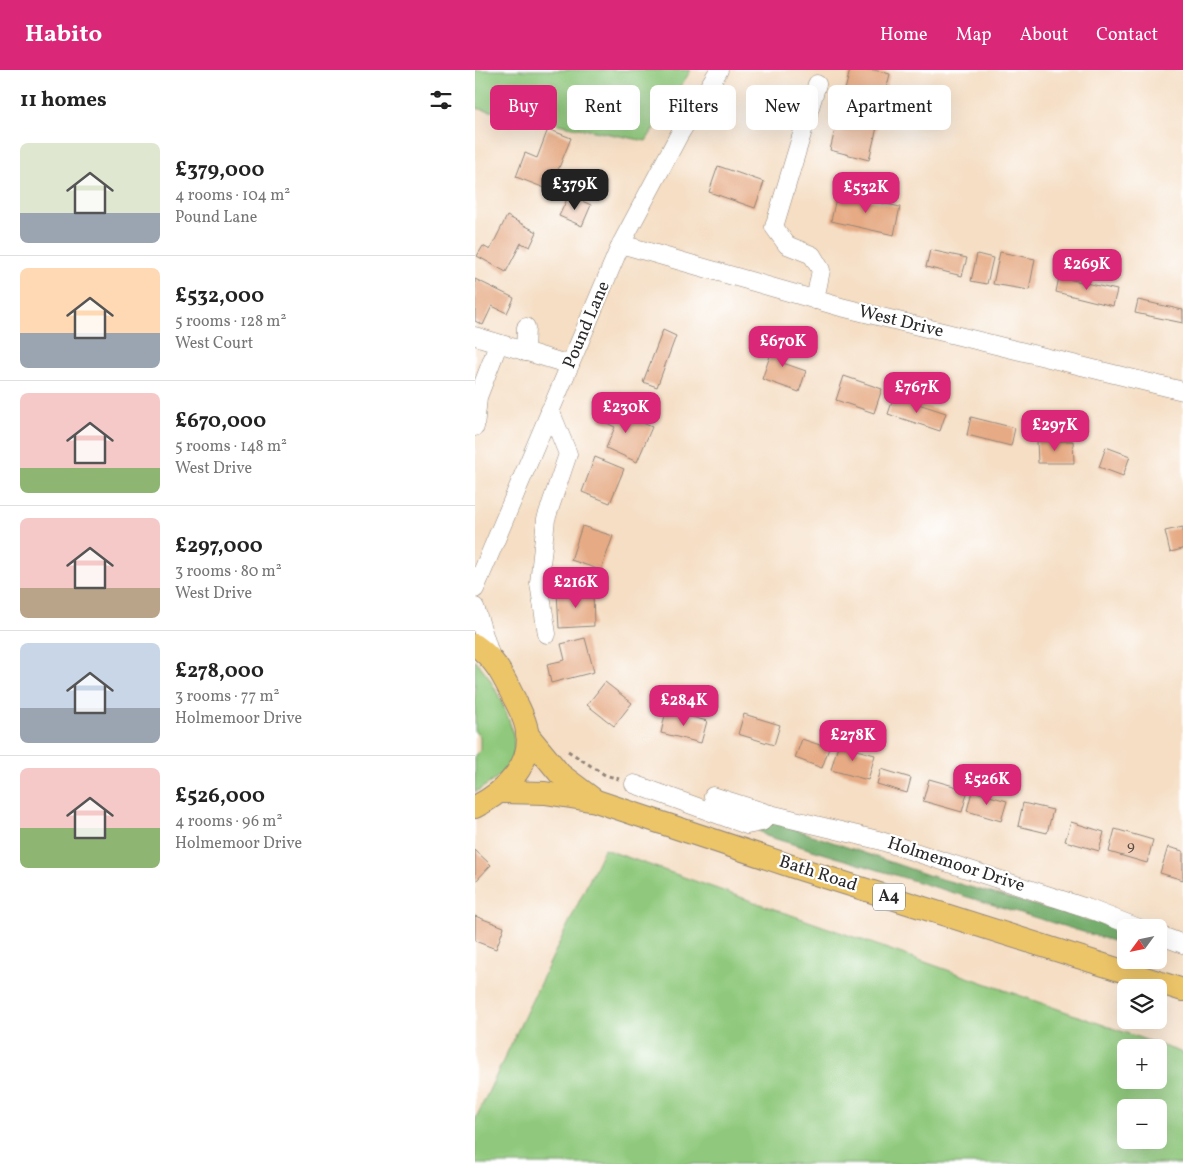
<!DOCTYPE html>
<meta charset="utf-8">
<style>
:root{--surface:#fff;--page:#f6f6f6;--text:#222;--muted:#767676;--line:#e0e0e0;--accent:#db2777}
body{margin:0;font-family:Vollkorn,serif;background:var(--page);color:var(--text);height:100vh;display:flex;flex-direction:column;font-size:19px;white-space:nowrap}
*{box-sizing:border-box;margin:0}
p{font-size:16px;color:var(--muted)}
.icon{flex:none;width:28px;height:28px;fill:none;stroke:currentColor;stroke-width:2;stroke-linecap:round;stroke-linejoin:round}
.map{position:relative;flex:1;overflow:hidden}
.drawer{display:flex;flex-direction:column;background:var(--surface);width:475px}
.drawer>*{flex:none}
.banner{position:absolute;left:15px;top:15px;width:475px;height:45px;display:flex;gap:10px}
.needle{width:32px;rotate:237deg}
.buttons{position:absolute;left:642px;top:849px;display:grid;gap:10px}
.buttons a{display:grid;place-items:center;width:50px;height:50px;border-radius:8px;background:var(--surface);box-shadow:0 5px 20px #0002;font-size:25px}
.price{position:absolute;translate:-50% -42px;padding:0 11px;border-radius:10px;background:var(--accent);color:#fff;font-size:16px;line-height:32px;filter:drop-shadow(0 1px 2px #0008)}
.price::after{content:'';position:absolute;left:50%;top:30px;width:15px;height:11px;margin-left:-8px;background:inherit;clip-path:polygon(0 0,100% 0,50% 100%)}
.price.on{background:#222;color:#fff}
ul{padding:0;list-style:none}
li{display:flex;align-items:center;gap:15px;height:125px;padding:0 20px}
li+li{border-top:1px solid var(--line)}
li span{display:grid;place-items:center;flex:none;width:140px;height:100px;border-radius:8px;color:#555}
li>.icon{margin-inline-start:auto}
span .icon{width:60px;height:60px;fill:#fffc;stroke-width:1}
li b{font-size:21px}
h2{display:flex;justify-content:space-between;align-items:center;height:60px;padding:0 20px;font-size:21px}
.tag{padding:0 18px;border-radius:8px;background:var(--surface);box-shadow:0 5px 20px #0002;font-size:18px;line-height:45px}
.tag.on{background:var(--accent);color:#fff}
header{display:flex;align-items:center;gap:30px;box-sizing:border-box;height:70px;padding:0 25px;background:var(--accent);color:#fff}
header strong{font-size:24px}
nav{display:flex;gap:28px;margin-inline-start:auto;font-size:18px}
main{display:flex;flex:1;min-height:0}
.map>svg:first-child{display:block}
</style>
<header>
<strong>Habito</strong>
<nav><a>Home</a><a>Map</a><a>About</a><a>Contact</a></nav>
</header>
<main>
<section class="drawer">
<h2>11 homes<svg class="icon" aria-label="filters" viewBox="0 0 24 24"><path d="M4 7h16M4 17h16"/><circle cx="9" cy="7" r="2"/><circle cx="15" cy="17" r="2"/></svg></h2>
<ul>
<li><span style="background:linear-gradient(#dfe7d0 70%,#9aa5b1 0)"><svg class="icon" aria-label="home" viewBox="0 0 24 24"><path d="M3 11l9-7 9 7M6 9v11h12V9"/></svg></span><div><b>£379,000</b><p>4 rooms · 104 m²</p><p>Pound Lane</p></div></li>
<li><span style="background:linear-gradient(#ffd9b3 65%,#9aa5b1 0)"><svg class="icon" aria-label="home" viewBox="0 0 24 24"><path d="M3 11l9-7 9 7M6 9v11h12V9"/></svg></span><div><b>£532,000</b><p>5 rooms · 128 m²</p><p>West Court</p></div></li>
<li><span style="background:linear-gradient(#f6c9c9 75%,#8fb573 0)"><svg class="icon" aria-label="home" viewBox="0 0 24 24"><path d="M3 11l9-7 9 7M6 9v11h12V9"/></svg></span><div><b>£670,000</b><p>5 rooms · 148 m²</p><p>West Drive</p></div></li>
<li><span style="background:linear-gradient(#f6c9c9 70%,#b9a48a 0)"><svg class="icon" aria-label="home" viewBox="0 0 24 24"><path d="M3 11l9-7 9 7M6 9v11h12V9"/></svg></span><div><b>£297,000</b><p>3 rooms · 80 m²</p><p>West Drive</p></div></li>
<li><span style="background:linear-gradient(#c9d6e8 65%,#9aa5b1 0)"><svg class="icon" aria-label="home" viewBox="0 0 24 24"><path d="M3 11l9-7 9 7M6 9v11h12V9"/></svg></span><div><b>£278,000</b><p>3 rooms · 77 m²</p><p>Holmemoor Drive</p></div></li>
<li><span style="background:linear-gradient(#f6c9c9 60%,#8fb573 0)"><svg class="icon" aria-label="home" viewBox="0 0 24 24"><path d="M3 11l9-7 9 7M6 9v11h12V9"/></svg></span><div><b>£526,000</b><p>4 rooms · 96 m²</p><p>Holmemoor Drive</p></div></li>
</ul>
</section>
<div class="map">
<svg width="708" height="1094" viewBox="0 0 708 1094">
<rect width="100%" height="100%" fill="#fff"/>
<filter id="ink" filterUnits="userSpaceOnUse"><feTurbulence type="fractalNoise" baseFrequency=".02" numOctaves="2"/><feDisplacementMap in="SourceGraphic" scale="10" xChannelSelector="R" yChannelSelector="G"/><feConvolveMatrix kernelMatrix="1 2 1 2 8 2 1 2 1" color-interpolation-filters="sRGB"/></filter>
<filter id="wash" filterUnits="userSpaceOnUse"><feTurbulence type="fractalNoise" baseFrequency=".0096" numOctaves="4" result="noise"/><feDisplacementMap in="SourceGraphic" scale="20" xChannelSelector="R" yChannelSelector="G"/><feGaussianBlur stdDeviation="1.12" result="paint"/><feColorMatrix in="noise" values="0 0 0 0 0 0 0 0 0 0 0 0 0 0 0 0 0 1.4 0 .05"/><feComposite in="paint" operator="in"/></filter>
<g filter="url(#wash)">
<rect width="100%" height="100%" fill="#f5dec4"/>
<g fill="#90c97d" stroke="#5e7a54" fill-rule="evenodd">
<polygon points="0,0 216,0 171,71 0,38"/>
<path d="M0 590C12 602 20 618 27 633 47 678 45 697 0 722V685L5 681V666L0 662Z"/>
<path d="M129 779 708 983V1094H0V1050ZM651 978H684V1010H651ZM651 1038H684V1070H651Z"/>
</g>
<polygon fill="#74ad6c" stroke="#506c4c" points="250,735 456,806 651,861 651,875 291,766"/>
<g id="blocks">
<g fill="#e6ab85">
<polygon points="375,0 399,0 415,4 394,90 355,80"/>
<polygon points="73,59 96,68 75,120 41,107 50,83 62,88"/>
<polygon points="243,96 289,112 280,138 234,122"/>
<polygon points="362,123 425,137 419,165 356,151"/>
<polygon points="94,125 116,135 107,156 84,146"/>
<polygon points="32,146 62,162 55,177 46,173 31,202 2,186 8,176 15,180"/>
<polygon points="455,180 492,188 487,206 451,197"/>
<polygon points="525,182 560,189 554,220 518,214"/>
<polygon points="502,184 518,188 512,214 496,211"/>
<polygon points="584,207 642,220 638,236 581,222"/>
<polygon points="0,209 39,228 32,243 17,236 8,255 0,251"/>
<polygon points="663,230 708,240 708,253 660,243"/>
<polygon points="188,260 201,266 182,317 168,312"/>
<polygon points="302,266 316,270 308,293 331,301 324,322 287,309"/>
<polygon points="369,306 407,319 399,343 361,330"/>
<polygon points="419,326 471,343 465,361 413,344"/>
<polygon points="131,337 177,357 162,392 131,378 140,357 125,350"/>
<polygon points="496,347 540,358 536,376 492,365"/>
<polygon points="562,371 598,371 599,393 563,393"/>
<polygon points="631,377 655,386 648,406 624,397"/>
<polygon points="120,387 149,399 135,433 107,422"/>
<polygon points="107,456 138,466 126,500 96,490"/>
<polygon points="708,457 708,479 695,482 690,461"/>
<polygon points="118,521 119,556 84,558 82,522"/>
<polygon points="110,568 119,602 76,613 72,594 90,590 86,574"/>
<polygon points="130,612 157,633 139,656 112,635"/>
<polygon points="191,640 232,651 226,673 186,663"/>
<polygon points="269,644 305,655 299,675 263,664"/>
<polygon points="327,669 354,678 347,698 320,688"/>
<polygon points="363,675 400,685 393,710 356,700"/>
<polygon points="406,699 436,708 432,723 402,714"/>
<polygon points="454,709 493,720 487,742 448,731"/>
<polygon points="497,721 532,731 526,751 492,741"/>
<polygon points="548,733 578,740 572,763 543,756"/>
<polygon points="596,752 629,762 624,781 590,771"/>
<polygon points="640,759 678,770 672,793 634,782"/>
<polygon points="693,777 708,781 708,810 685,803"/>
<polygon points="0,780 16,795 0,812"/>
<polygon points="0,846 29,857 21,879 0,871"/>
</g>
</g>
</g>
<g filter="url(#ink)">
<use href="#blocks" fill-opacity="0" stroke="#908478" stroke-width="1"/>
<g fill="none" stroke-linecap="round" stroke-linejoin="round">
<defs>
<g id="minor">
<polyline points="146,174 366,237 708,321"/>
<polyline points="340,230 346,200 337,185 312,175 299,157 342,14"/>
<polyline points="0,266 95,295"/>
<polyline points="50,282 51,257"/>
<polyline points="0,357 3,327 23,275"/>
<polyline points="0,519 146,174 204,65 244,0"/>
<polyline points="0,537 16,587"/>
<polyline points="72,564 64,513 71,449 93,384 75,340"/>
<polyline points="159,714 272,755 287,752 295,744"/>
<polyline points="238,726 295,744 403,770 612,838 664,858"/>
<polyline points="684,865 708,874"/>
</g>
<g id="major">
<path d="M0 575C19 588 27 604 37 624 42 634 48 644 51 656 61 693 30 722 0 737"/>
<polyline points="52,664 85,704 117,728"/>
<polyline points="27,722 70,723 121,731 325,799 708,920"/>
</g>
</defs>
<use href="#minor" stroke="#908478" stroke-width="19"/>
<use href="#major" stroke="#908478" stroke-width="24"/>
<polyline stroke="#908478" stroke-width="3" stroke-dasharray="4 4" stroke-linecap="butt" points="93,681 130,705 144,709"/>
<use href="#minor" stroke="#fff" stroke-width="18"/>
<use href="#major" stroke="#edc569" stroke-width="22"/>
</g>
</g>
<g text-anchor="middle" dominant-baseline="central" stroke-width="4.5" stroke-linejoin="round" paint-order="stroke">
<g font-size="15" fill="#5a4b42">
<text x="656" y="776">9</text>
</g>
<rect fill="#fff" stroke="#6b6b6b" stroke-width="1" x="398" y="813.5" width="32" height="27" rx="4"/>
<g font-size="16" font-weight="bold" fill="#2b2b2b">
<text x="414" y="827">A4</text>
</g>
<g font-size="18" fill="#2b2b2b" stroke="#fff">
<text transform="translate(426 252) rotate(14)">West Drive</text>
<text transform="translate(112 255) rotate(-67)">Pound Lane</text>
<text transform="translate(481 795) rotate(18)">Holmemoor Drive</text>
<text transform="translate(343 804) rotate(18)">Bath Road</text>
</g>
</g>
</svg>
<div class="buttons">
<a><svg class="needle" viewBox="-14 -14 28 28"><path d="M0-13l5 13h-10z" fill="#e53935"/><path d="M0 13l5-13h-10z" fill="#767676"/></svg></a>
<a><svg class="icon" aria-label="layers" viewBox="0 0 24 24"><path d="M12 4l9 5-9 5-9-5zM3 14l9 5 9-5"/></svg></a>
<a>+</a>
<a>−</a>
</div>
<b class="price on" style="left:100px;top:141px">£379K</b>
<b class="price" style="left:391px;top:144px">£532K</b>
<b class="price" style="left:612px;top:221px">£269K</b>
<b class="price" style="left:308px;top:298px">£670K</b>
<b class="price" style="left:442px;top:344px">£767K</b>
<b class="price" style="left:151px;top:364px">£230K</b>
<b class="price" style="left:580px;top:382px">£297K</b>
<b class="price" style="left:101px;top:539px">£216K</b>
<b class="price" style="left:209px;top:657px">£284K</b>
<b class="price" style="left:378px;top:692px">£278K</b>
<b class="price" style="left:512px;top:736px">£526K</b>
<div class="banner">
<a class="tag on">Buy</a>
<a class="tag">Rent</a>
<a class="tag">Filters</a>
<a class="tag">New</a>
<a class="tag">Apartment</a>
</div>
</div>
</main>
